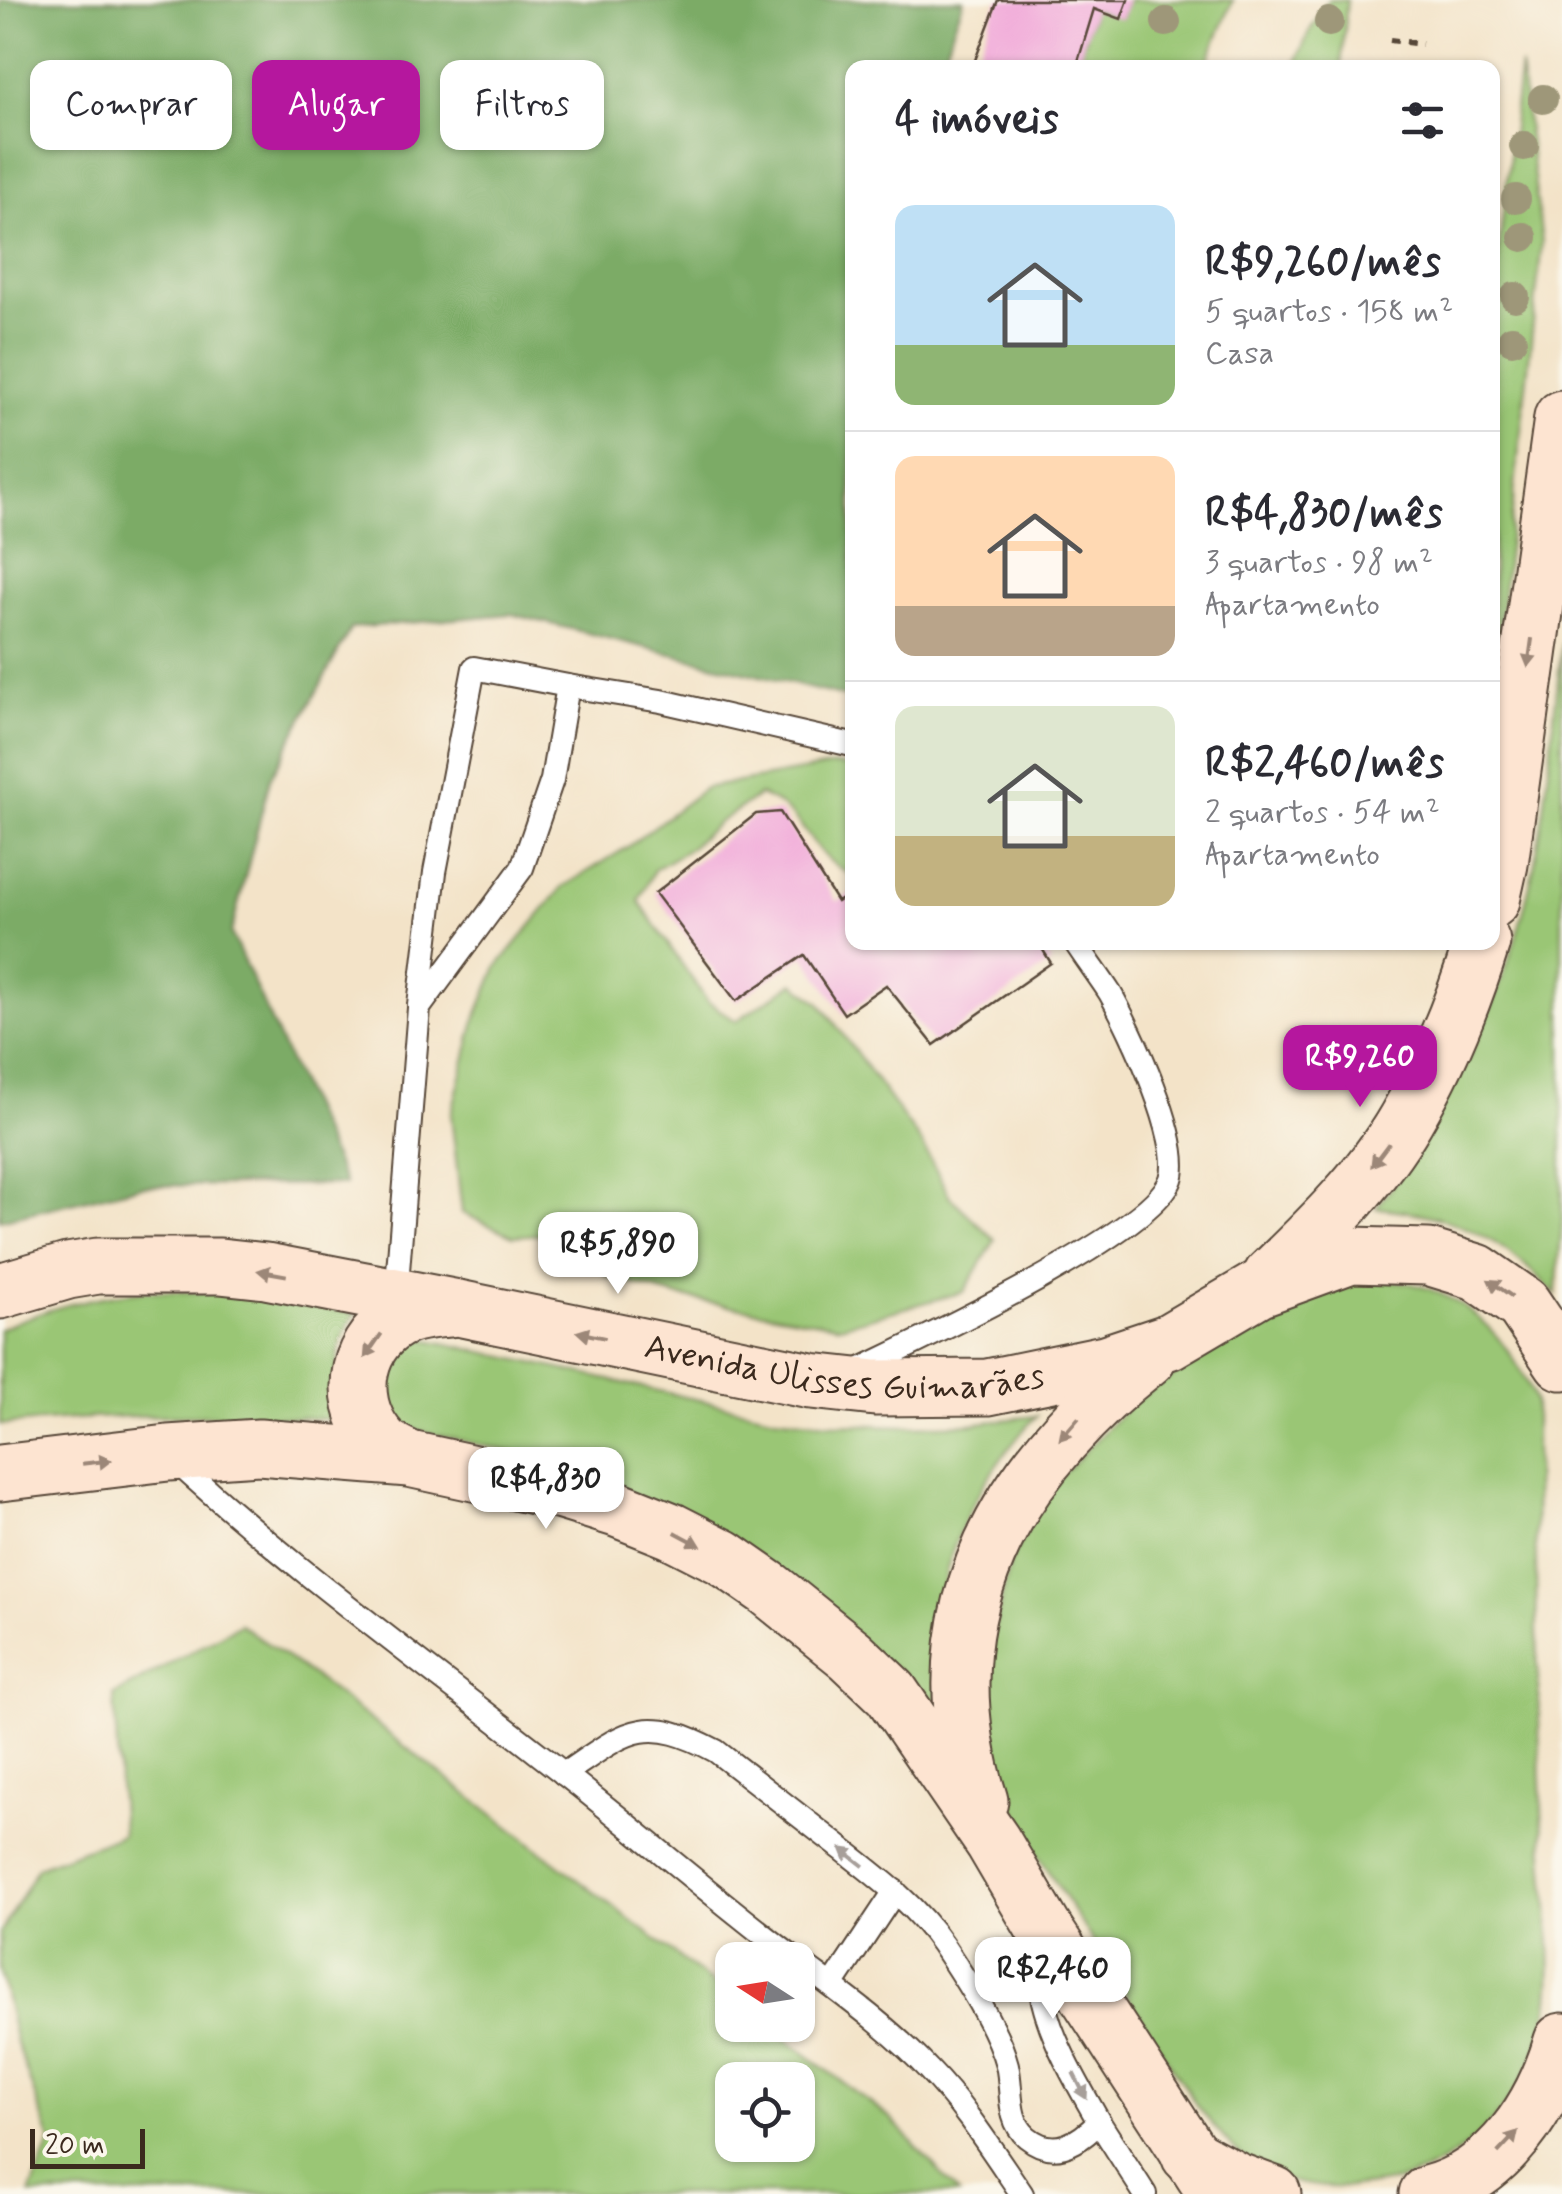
<!DOCTYPE html>
<html lang="pt">
<meta charset="utf-8">
<style>
:root{--surface:#fff;--page:#f7f7f7;--text:#2b2b33;--muted:#7c7c81;--line:#e1e1e2;--accent:#b5179e}
body{margin:0;font-family:Mynerve,sans-serif;background:var(--page);color:var(--text);height:100vh;display:flex;flex-direction:column;font-size:38px;white-space:nowrap}
*{box-sizing:border-box;margin:0}
p{font-size:32px;color:var(--muted)}
.icon{flex:none;width:55px;height:55px;fill:none;stroke:currentColor;stroke-width:2;stroke-linecap:round;stroke-linejoin:round}
.map{position:relative;flex:1;overflow:hidden}
.details{position:absolute;left:845px;top:60px;width:655px;height:890px;display:flex;flex-direction:column;background:var(--surface);border-radius:20px;box-shadow:0 2px 8px #0004}
.details>*{flex:none}
.hud{position:absolute;left:30px;top:60px;width:665px;height:90px;display:flex;gap:20px}
.needle{width:65px;rotate:282deg}
.fabs{position:absolute;left:715px;top:1942px;display:grid;gap:20px}
.fabs a{display:grid;place-items:center;width:100px;height:100px;border-radius:20px;background:var(--surface);box-shadow:0 2px 8px #0004;font-size:50px}
.scale{position:absolute;left:30px;bottom:25px;width:115px;box-sizing:border-box;padding-left:10px;border:5px solid #3b2a1e;border-top:0;font-size:28px;line-height:35px;white-space:nowrap;color:#3b2a1e;-webkit-text-stroke:8px #fbf7ec;paint-order:stroke}
.price{position:absolute;translate:-50% -85px;padding:0 22px;border-radius:20px;background:#fff;color:#222;font-size:32px;line-height:65px;filter:drop-shadow(0 2px 5px #0008)}
.price::after{content:'';position:absolute;left:50%;top:60px;width:30px;height:22px;margin-left:-15px;background:inherit;clip-path:polygon(0 0,100% 0,50% 100%)}
.price.on{background:var(--accent);color:#fff}
ul{padding:0;list-style:none}
li{display:flex;align-items:center;gap:30px;height:250px;padding:0 50px}
li+li{border-top:2px solid var(--line)}
li span{display:grid;place-items:center;flex:none;width:280px;height:200px;border-radius:20px;color:#555}
li>.icon{margin-inline-start:auto}
span .icon{width:120px;height:120px;fill:#fffc;stroke-width:1}
li b{font-size:42px}
h2{display:flex;justify-content:space-between;align-items:center;height:120px;padding:0 50px;font-size:42px}
.tag{padding:0 35px;border-radius:20px;background:var(--surface);box-shadow:0 2px 8px #0004;font-size:35px;line-height:90px}
.tag.on{background:var(--accent);color:#fff}
.map>svg:first-child{display:block}
</style>
<div class="map">
<svg width="1562" height="2194" viewBox="0 0 1562 2194">
<rect width="100%" height="100%" fill="#fbf7ec"/>
<filter id="ink" filterUnits="userSpaceOnUse"><feTurbulence type="fractalNoise" baseFrequency=".01" numOctaves="2"/><feDisplacementMap in="SourceGraphic" scale="20" xChannelSelector="R" yChannelSelector="G"/><feConvolveMatrix kernelMatrix="1 2 1 2 8 2 1 2 1" color-interpolation-filters="sRGB"/></filter>
<filter id="wash" filterUnits="userSpaceOnUse"><feTurbulence type="fractalNoise" baseFrequency=".0048" numOctaves="4" result="noise"/><feDisplacementMap in="SourceGraphic" scale="40" xChannelSelector="R" yChannelSelector="G"/><feGaussianBlur stdDeviation="2.25" result="paint"/><feColorMatrix in="noise" values="0 0 0 0 0 0 0 0 0 0 0 0 0 0 0 0 0 1.4 0 .05"/><feComposite in="paint" operator="in"/></filter>
<g filter="url(#wash)">
<rect width="100%" height="100%" fill="#f3e3c8"/>
<g fill="#9ac674" stroke="#6a7849" stroke-width="2.5" fill-rule="evenodd">
<polygon points="1128,0 1233,0 1205,67 1076,68 1094,9 1121,18"/>
<polygon points="1328,0 1347,0 1341,67 1294,67 1309,32"/>
<polygon points="1520,65 1542,242 1493,684 1492,311"/>
<path d="M1562 643V1222L1556 1295C1503 1238 1453 1213 1376 1208 1446 1112 1500 1010 1528 893 1548 812 1552 726 1562 643Z"/>
<path d="M835 765 852 766V875C807 855 809 813 760 795L718 823 687 850 654 870 639 901 707 1001 736 1021 794 983 820 1003 921 1142 950 1197 995 1240 964 1292 840 1326 676 1296 609 1277 556 1233 513 1236 462 1213 451 1115 475 1021 497 967 563 887 629 846 705 788Z"/>
<path d="M1345 1280C1365 1281 1388 1279 1408 1283 1472 1297 1512 1344 1535 1401 1535 1546 1537 1690 1543 1835 1545 1890 1559 1981 1543 2032 1519 2106 1461 2172 1380 2184 1342 2190 1297 2189 1261 2170 1237 2158 1210 2121 1193 2100L1021 1828 997 1754 991 1716 992 1638 1011 1560 1048 1490 1131 1403 1289 1299Z"/>
<path d="M146 1291 220 1293 356 1313C328 1355 338 1374 345 1420 229 1413 116 1413 0 1425V1329C48 1307 94 1296 146 1291Z"/>
<path d="M420 1338 776 1417 838 1424 904 1426 970 1424 1036 1416C951 1510 925 1596 941 1722L612 1482 549 1461 408 1428 389 1408 385 1394 388 1366 396 1353Z"/>
<path d="M240 1624 325 1685 732 1998V2025H768L891 2119 959 2194H30L51 2141 16 2043 0 1971V1933L38 1867 122 1835 114 1695ZM732 2080H798V2145H732Z"/>
</g>
<polygon fill="#7bab66" stroke="#5b6a42" stroke-width="2.5" points="0,0 964,0 947,45 945,67 852,68 852,699 511,614 351,628 270,779 231,933 345,1184 142,1186 0,1220"/>
<g id="blocks">
<g fill="#f1aad9">
<polygon points="998,0 1128,0 1121,19 1094,9 1076,68 972,68"/>
<polygon points="780,812 837,902 852,892 852,942 1038,942 1051,963 934,1045 886,985 844,1014 804,955 736,1001 655,893 756,814"/>
</g>
</g>
</g>
<g filter="url(#ink)">
<use href="#blocks" fill-opacity="0" stroke="#574638" stroke-width="2.5"/>
<g fill="none" stroke-linecap="round" stroke-linejoin="round">
<defs>
<g id="lane">
<polyline points="419,1005 435,872 474,668 568,686"/>
<polyline points="396,1296 419,1008 522,868 552,780 568,686 661,701 852,745"/>
<path d="M853 1373C911 1345 1152 1233 1171 1179 1184 1142 1130 1028 1110 993 1099 976 1086 959 1075 942"/>
<path d="M172 1458C288 1565 416 1658 540 1755 627 1822 709 1894 796 1960"/>
<path d="M564 1774C626 1732 643 1712 716 1751 756 1782 797 1814 837 1845 875 1875 914 1903 942 1944 964 1977 997 2027 1007 2065 1013 2090 1006 2119 1027 2137 1054 2159 1079 2143 1099 2122 1069 2068 1029 2005 1040 1941"/>
<path d="M798 1961C843 1995 890 2028 929 2070 965 2107 993 2152 1022 2194"/>
<polyline points="832,1986 895,1891"/>
<polyline points="1099,2122 1145,2194"/>
</g>
<g id="secondary">
<polyline points="1492,900 1500,864 1562,418"/>
<path d="M1271 1276C1320 1229 1372 1178 1406 1119 1439 1063 1463 1004 1482 942"/>
<path id="s1" d="M0 1291 68 1271 98 1266H220L266 1271 458 1308 811 1381 875 1388 988 1387 1105 1363 1168 1342 1258 1289 1351 1255 1428 1257 1477 1272 1523 1304 1562 1362"/>
<path d="M409 1459C400 1454 389 1450 382 1443 347 1407 352 1347 396 1321 412 1312 432 1310 450 1309"/>
<polyline points="0,1473 168,1453 259,1447 409,1459 562,1492 617,1509 672,1531 723,1557 769,1589 851,1655 891,1693 993,1842 1043,1927 1216,2194"/>
<path d="M980 1801C921 1615 1005 1472 1148 1358"/>
<polyline points="1189,2155 1235,2180 1273,2194"/>
<path d="M1427 2194C1499 2176 1543 2107 1562 2041"/>
</g>
</defs>
<use href="#lane" stroke="#574638" stroke-width="26"/>
<use href="#secondary" stroke="#574638" stroke-width="59"/>
<polyline stroke="#574638" stroke-width="6" stroke-dasharray="8 8" stroke-linecap="butt" points="1390,40 1422,44"/>
<use href="#lane" stroke="#fff" stroke-width="22"/>
<use href="#secondary" stroke="#fde4d1" stroke-width="55"/>
</g>
<g fill="#9e9779">
<circle cx="1166" cy="22" r="15"/>
<circle cx="1329" cy="22" r="15"/>
<circle cx="1543" cy="99" r="15"/>
<circle cx="1524" cy="146" r="15"/>
<circle cx="1516" cy="199" r="15"/>
<circle cx="1523" cy="237" r="15"/>
<circle cx="1515" cy="297" r="15"/>
<circle cx="1512" cy="340" r="15"/>
</g>
<defs><path id="oneway-solid" d="M-6-.8H1V-3.2L6.5 0L1 3.2V.8H-6Z" transform="scale(2.5)"/></defs>
<g fill="#9c8778">
<use href="#oneway-solid" transform="translate(1530 653) rotate(98)"/>
<use href="#oneway-solid" transform="translate(1380 1155) rotate(127)"/>
<use href="#oneway-solid" transform="translate(272 1273) rotate(-170)"/>
<use href="#oneway-solid" transform="translate(1500 1288) rotate(-145)"/>
<use href="#oneway-solid" transform="translate(591 1335) rotate(-168)"/>
<use href="#oneway-solid" transform="translate(373 1346) rotate(125)"/>
<use href="#oneway-solid" transform="translate(1069 1429) rotate(131)"/>
<use href="#oneway-solid" transform="translate(97 1462) rotate(-7)"/>
<use href="#oneway-solid" transform="translate(688 1539) rotate(28)"/>
<use href="#oneway-solid" transform="translate(1508 2142) rotate(-47)"/>
</g>
<g fill="#a79f9a">
<use href="#oneway-solid" transform="translate(852 1857) rotate(-142)"/>
<use href="#oneway-solid" transform="translate(1080 2086) rotate(63)"/>
</g>
</g>
<g text-anchor="middle" dominant-baseline="central" stroke-width="8" stroke-linejoin="round" paint-order="stroke">
<g font-size="35" fill="#3b2a1e" stroke="#fbf7ec">
<text stroke="none"><textPath href="#s1" startOffset="858">Avenida Ulisses Guimarães</textPath></text>
</g>
</g>
</svg>
<div class="fabs">
<a><svg class="needle" viewBox="-14 -14 28 28"><path d="M0-13l5 13h-10z" fill="#e53935"/><path d="M0 13l5-13h-10z" fill="#7c7c81"/></svg></a>
<a><svg class="icon" aria-label="locate" viewBox="0 0 24 24"><circle cx="12" cy="12" r="6"/><path d="M12 2v4M12 18v4M2 12h4M18 12h4"/></svg></a>
</div>
<div class="scale">20 m</div>
<b class="price on" style="left:1360px;top:1110px">R$9,260</b>
<b class="price" style="left:618px;top:1297px">R$5,890</b>
<b class="price" style="left:546px;top:1532px">R$4,830</b>
<b class="price" style="left:1053px;top:2022px">R$2,460</b>
<div class="hud">
<a class="tag">Comprar</a>
<a class="tag on">Alugar</a>
<a class="tag">Filtros</a>
</div>
<section class="details">
<h2>4 imóveis<svg class="icon" aria-label="filters" viewBox="0 0 24 24"><path d="M4 7h16M4 17h16"/><circle cx="9" cy="7" r="2"/><circle cx="15" cy="17" r="2"/></svg></h2>
<ul>
<li><span style="background:linear-gradient(#bfe0f5 70%,#8fb573 0)"><svg class="icon" aria-label="home" viewBox="0 0 24 24"><path d="M3 11l9-7 9 7M6 9v11h12V9"/></svg></span><div><b>R$9,260/mês</b><p>5 quartos · 158 m²</p><p>Casa</p></div></li>
<li><span style="background:linear-gradient(#ffd9b3 75%,#b9a48a 0)"><svg class="icon" aria-label="home" viewBox="0 0 24 24"><path d="M3 11l9-7 9 7M6 9v11h12V9"/></svg></span><div><b>R$4,830/mês</b><p>3 quartos · 98 m²</p><p>Apartamento</p></div></li>
<li><span style="background:linear-gradient(#dfe7d0 65%,#c2b280 0)"><svg class="icon" aria-label="home" viewBox="0 0 24 24"><path d="M3 11l9-7 9 7M6 9v11h12V9"/></svg></span><div><b>R$2,460/mês</b><p>2 quartos · 54 m²</p><p>Apartamento</p></div></li>
</ul>
</section>
</div>
